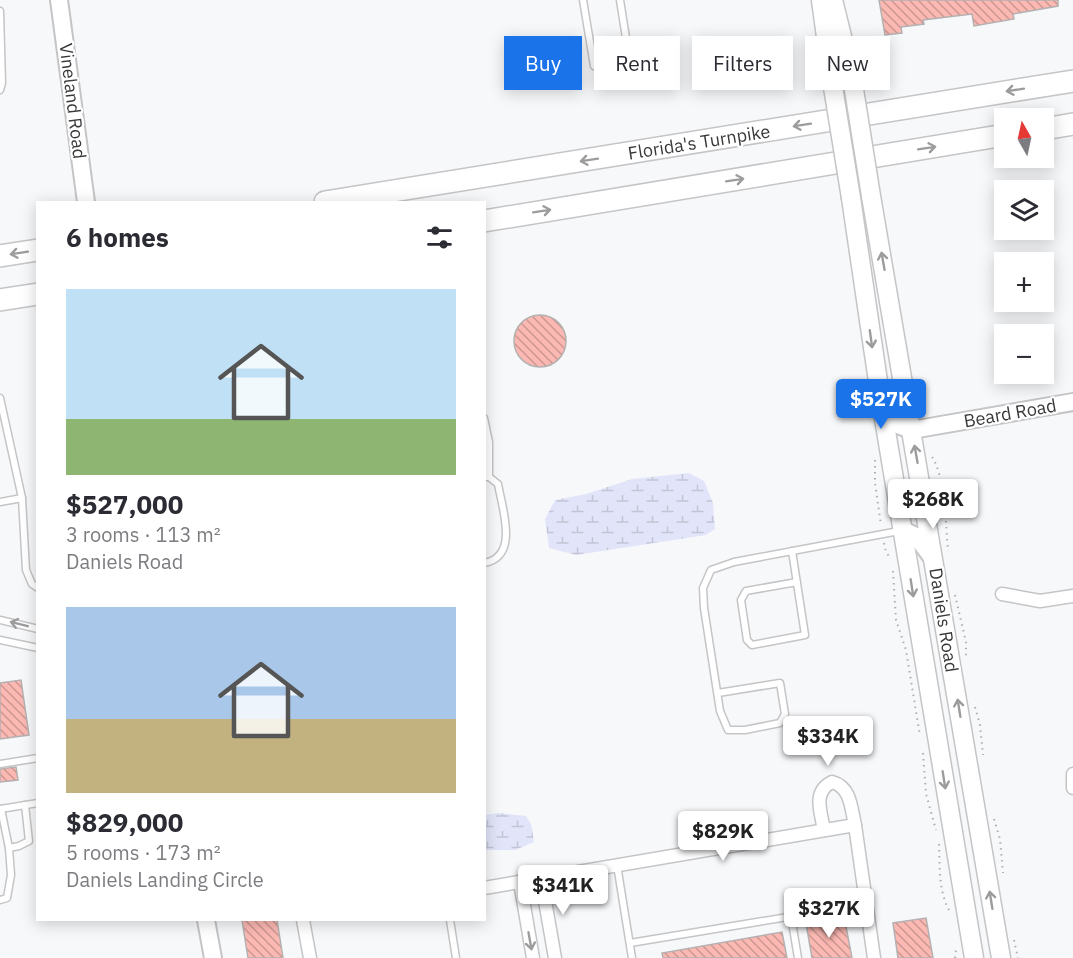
<!DOCTYPE html>
<meta charset="utf-8">
<style>
:root{--surface:#fff;--page:#f7f7f7;--text:#2b2b33;--muted:#7c7c81;--accent:#1a73e8}
body{margin:0;font-family:"IBM Plex Sans",sans-serif;background:var(--page);color:var(--text);height:100vh;display:flex;flex-direction:column;font-size:22px;white-space:nowrap}
*{box-sizing:border-box;margin:0}
p{font-size:20px;color:var(--muted)}
.icon{flex:none;width:33px;height:33px;fill:none;stroke:currentColor;stroke-width:2;stroke-linecap:round;stroke-linejoin:round}
.map{position:relative;flex:1;overflow:hidden}
.side{position:absolute;left:36px;top:201px;width:450px;height:720px;display:flex;flex-direction:column;background:var(--surface);border-radius:0px;box-shadow:0 3px 15px #0003}
.side>*{flex:none}
.hud{position:absolute;left:504px;top:36px;width:478px;height:54px;display:flex;gap:12px}
.needle{width:39px;rotate:351deg}
.controls{position:absolute;left:994px;top:108px;display:grid;gap:12px}
.controls a{display:grid;place-items:center;width:60px;height:60px;border-radius:0px;background:var(--surface);box-shadow:0 3px 15px #0003;font-size:30px}
.price{position:absolute;translate:-50% -51px;padding:0 14px;border-radius:6px;background:#fff;color:#222;font-size:20px;line-height:39px;filter:drop-shadow(0 2px 3px #0008)}
.price::after{content:'';position:absolute;left:50%;top:36px;width:18px;height:14px;margin-left:-9px;background:inherit;clip-path:polygon(0 0,100% 0,50% 100%)}
.price.current{background:var(--accent);color:#fff}
ul{padding:0;list-style:none}
li{display:grid;align-content:center;gap:12px;height:318px;padding:0 30px}
li span{display:grid;place-items:center;height:186px;border-radius:0px;color:#555}
li>.icon{margin-inline-start:auto}
span .icon{width:108px;height:108px;fill:#fffc;stroke-width:1}
li b{font-size:26px}
h2{display:flex;justify-content:space-between;align-items:center;height:72px;padding:0 30px;font-size:26px}
.tag{padding:0 21px;border-radius:0px;background:var(--surface);box-shadow:0 3px 15px #0003;font-size:21px;line-height:54px}
.tag.current{background:var(--accent);color:#fff}
.map>svg:first-child{display:block}
</style>
<div class="map">
<svg width="1073" height="958" viewBox="0 0 1073 958">
<defs>
<pattern id="wetland-marsh" width="20" height="14" patternUnits="userSpaceOnUse" patternTransform="scale(1.5)"><rect width="20" height="14" fill="#e2e5f9"/><path d="M1 5h8M5 5V1M11 12h8M15 12V8" fill="none" stroke="#c3c5d6"/></pattern>
<pattern id="building-back-hatch" width="6" height="6" patternUnits="userSpaceOnUse" patternTransform="scale(1.5)"><rect width="6" height="6" fill="#fcb8b2"/><path d="M-1 5l2 2M0 0l6 6M5-1l2 2" fill="none" stroke="#cd9792"/></pattern>
</defs>
<rect width="100%" height="100%" fill="#f7f8fa"/>
<g fill="url(#wetland-marsh)">
<polygon points="689,473 704,481 713,503 715,529 706,535 576,555 549,548 545,519 555,500 586,494 632,479"/>
<polygon points="498,813 526,816 531,824 534,842 515,850 485,850 485,815"/>
</g>
<g fill="url(#building-back-hatch)" stroke="#b4b1b1" stroke-width="1.5">
<polygon points="879,0 1058,0 1058,6 1013,14 1014,19 974,26 972,14 923,20 924,24 901,27 902,33 885,35"/>
<circle cx="540" cy="341" r="26"/>
<polygon points="21,680 29,735 0,739 0,683"/>
<polygon points="16,767 18,780 0,782 0,769"/>
<polygon points="844,916 852,958 812,958 806,923"/>
<polygon points="926,918 933,958 898,958 893,923"/>
<polygon points="242,920 277,920 283,958 248,958"/>
<polygon points="782,932 787,958 663,958 662,953"/>
</g>
<g fill="none" stroke-linecap="round" stroke-linejoin="round">
<defs>
<g id="lane">
<polyline points="583,0 594,66 625,61 629,57 620,0"/>
<polyline points="0,11 2,83 0,90"/>
<polyline points="0,398 22,498 26,570 32,584 38,588"/>
<polyline points="484,418 489,442 489,477"/>
<path d="M484 477H489L498 484C502 508 520 557 484 563"/>
<polyline points="0,502 22,498"/>
<polyline points="792,551 805,635 752,645 747,640 741,600 746,591 797,582"/>
<polyline points="0,620 38,629"/>
<polyline points="0,640 38,648"/>
<polyline points="718,693 780,683 785,714 780,723 745,730 728,730 720,711 704,608 703,588 711,570 734,562 899,531"/>
<polyline points="0,764 38,758"/>
<polyline points="0,809 38,803"/>
<polyline points="1,809 9,848 19,846 29,841 25,805"/>
<polyline points="617,865 632,958"/>
<polyline points="0,900 7,898 11,875 9,848"/>
<polyline points="791,916 798,958"/>
<polyline points="450,920 456,958"/>
<polyline points="630,943 866,904"/>
</g>
<g id="street">
<polyline points="1002,594 1040,601 1073,596"/>
<polyline points="1073,774 1073,788"/>
<path d="M824 830C821 812 812 792 832 782 851 787 851 808 855 825"/>
<polyline points="541,878 555,958"/>
<polyline points="520,882 533,958"/>
<polyline points="484,888 855,825 874,958"/>
<polyline points="303,920 310,958"/>
</g>
<g id="secondary">
<polyline points="59,0 86,202"/>
<polyline points="881,398 900,426 912,430 1073,402"/>
<polyline points="903,530 916,536 933,559"/>
<polyline points="206,920 213,958"/>
</g>
<g id="primary">
<polyline points="821,0 832,81"/>
<polyline points="833,0 852,77"/>
<polyline points="871,196 1001,958"/>
<polyline points="851,198 880,395 974,958"/>
</g>
<g id="highway">
<polyline points="1044,129 1073,124"/>
<polyline points="325,202 1073,81"/>
<polyline points="484,221 1005,135"/>
<polyline points="0,256 38,250"/>
<polyline points="0,300 38,294"/>
</g>
</defs>
<use href="#lane" stroke="#c5c5c8" stroke-width="9"/>
<use href="#street" stroke="#c5c5c8" stroke-width="15"/>
<use href="#secondary" stroke="#c5c5c8" stroke-width="20"/>
<use href="#primary" stroke="#c5c5c8" stroke-width="21"/>
<use href="#highway" stroke="#c5c5c8" stroke-width="24"/>
<g stroke="#adaeaf" stroke-width="2" stroke-dasharray="1.5 4.5" stroke-linecap="butt">
<path d="M932 457C945 475 946 528 948 551"/>
<polyline points="875,460 875,483 881,525"/>
<polyline points="884,543 886,552 891,559"/>
<polyline points="893,571 896,620 906,650 920,736"/>
<polyline points="955,595 966,642 966,657"/>
<polyline points="975,707 980,725 983,755"/>
<polyline points="923,753 926,794 936,830"/>
<polyline points="994,819 1000,839 1003,873"/>
<path d="M939 844C940 867 938 891 950 912"/>
<polyline points="1014,940 1018,958"/>
<polyline points="955,958 956,950"/>
</g>
<use href="#lane" stroke="#fff" stroke-width="6"/>
<use href="#street" stroke="#fff" stroke-width="12"/>
<use href="#secondary" stroke="#fff" stroke-width="16"/>
<use href="#primary" stroke="#fff" stroke-width="18"/>
<use href="#highway" stroke="#fff" stroke-width="21"/>
<defs>
<g id="primary-bridge">
<polyline points="852,77 871,196"/>
<polyline points="832,81 851,198"/>
</g>
</defs>
<use href="#primary-bridge" stroke="#c5c5c8" stroke-width="21" stroke-linecap="butt"/>
<use href="#primary-bridge" stroke="#fff" stroke-width="18"/>
</g>
<defs><path id="oneway-shaft" d="M-6 0H5M1.5-3L5.5 0L1.5 3" fill="none" stroke-width="1.6" stroke-linecap="round" stroke-linejoin="round" transform="scale(1.5)"/></defs>
<g stroke="#9c9c9c">
<use href="#oneway-shaft" transform="translate(1015 90) rotate(171)"/>
<use href="#oneway-shaft" transform="translate(802 125) rotate(171)"/>
<use href="#oneway-shaft" transform="translate(927 148) rotate(-9)"/>
<use href="#oneway-shaft" transform="translate(589 160) rotate(171)"/>
<use href="#oneway-shaft" transform="translate(735 180) rotate(-9)"/>
<use href="#oneway-shaft" transform="translate(542 211) rotate(-9)"/>
<use href="#oneway-shaft" transform="translate(19 253) rotate(171)"/>
<use href="#oneway-shaft" transform="translate(883 261) rotate(-100)"/>
<use href="#oneway-shaft" transform="translate(871 339) rotate(82)"/>
<use href="#oneway-shaft" transform="translate(916 454) rotate(-100)"/>
<use href="#oneway-shaft" transform="translate(912 588) rotate(81)"/>
<use href="#oneway-shaft" transform="translate(19 624) rotate(-166)"/>
<use href="#oneway-shaft" transform="translate(959 708) rotate(-99)"/>
<use href="#oneway-shaft" transform="translate(944 780) rotate(81)"/>
<use href="#oneway-shaft" transform="translate(991 900) rotate(-99)"/>
<use href="#oneway-shaft" transform="translate(530 941) rotate(80)"/>
</g>
<g text-anchor="middle" dominant-baseline="central" stroke-width="4.5" stroke-linejoin="round" paint-order="stroke">
<g font-size="18" fill="#39393a" stroke="#fff">
<text transform="translate(73 101) rotate(83)">Vineland Road</text>
<text transform="translate(699 142) rotate(-9)">Florida's Turnpike</text>
<text transform="translate(1010 413) rotate(-10)">Beard Road</text>
<text transform="translate(944 620) rotate(81)">Daniels Road</text>
</g>
</g>
</svg>
<div class="controls">
<a><svg class="needle" viewBox="-14 -14 28 28"><path d="M0-13l5 13h-10z" fill="#e53935"/><path d="M0 13l5-13h-10z" fill="#7c7c81"/></svg></a>
<a><svg class="icon" aria-label="layers" viewBox="0 0 24 24"><path d="M12 4l9 5-9 5-9-5zM3 14l9 5 9-5"/></svg></a>
<a>+</a>
<a>−</a>
</div>
<b class="price current" style="left:881px;top:430px">$527K</b>
<b class="price" style="left:933px;top:530px">$268K</b>
<b class="price" style="left:828px;top:767px">$334K</b>
<b class="price" style="left:723px;top:862px">$829K</b>
<b class="price" style="left:563px;top:916px">$341K</b>
<b class="price" style="left:829px;top:939px">$327K</b>
<div class="hud">
<a class="tag current">Buy</a>
<a class="tag">Rent</a>
<a class="tag">Filters</a>
<a class="tag">New</a>
</div>
<section class="side">
<h2>6 homes<svg class="icon" aria-label="filters" viewBox="0 0 24 24"><path d="M4 7h16M4 17h16"/><circle cx="9" cy="7" r="2"/><circle cx="15" cy="17" r="2"/></svg></h2>
<ul>
<li><span style="background:linear-gradient(#bfe0f5 70%,#8fb573 0)"><svg class="icon" aria-label="home" viewBox="0 0 24 24"><path d="M3 11l9-7 9 7M6 9v11h12V9"/></svg></span><div><b>$527,000</b><p>3 rooms · 113 m²</p><p>Daniels Road</p></div></li>
<li><span style="background:linear-gradient(#a9c7e8 60%,#c2b280 0)"><svg class="icon" aria-label="home" viewBox="0 0 24 24"><path d="M3 11l9-7 9 7M6 9v11h12V9"/></svg></span><div><b>$829,000</b><p>5 rooms · 173 m²</p><p>Daniels Landing Circle</p></div></li>
</ul>
</section>
</div>
